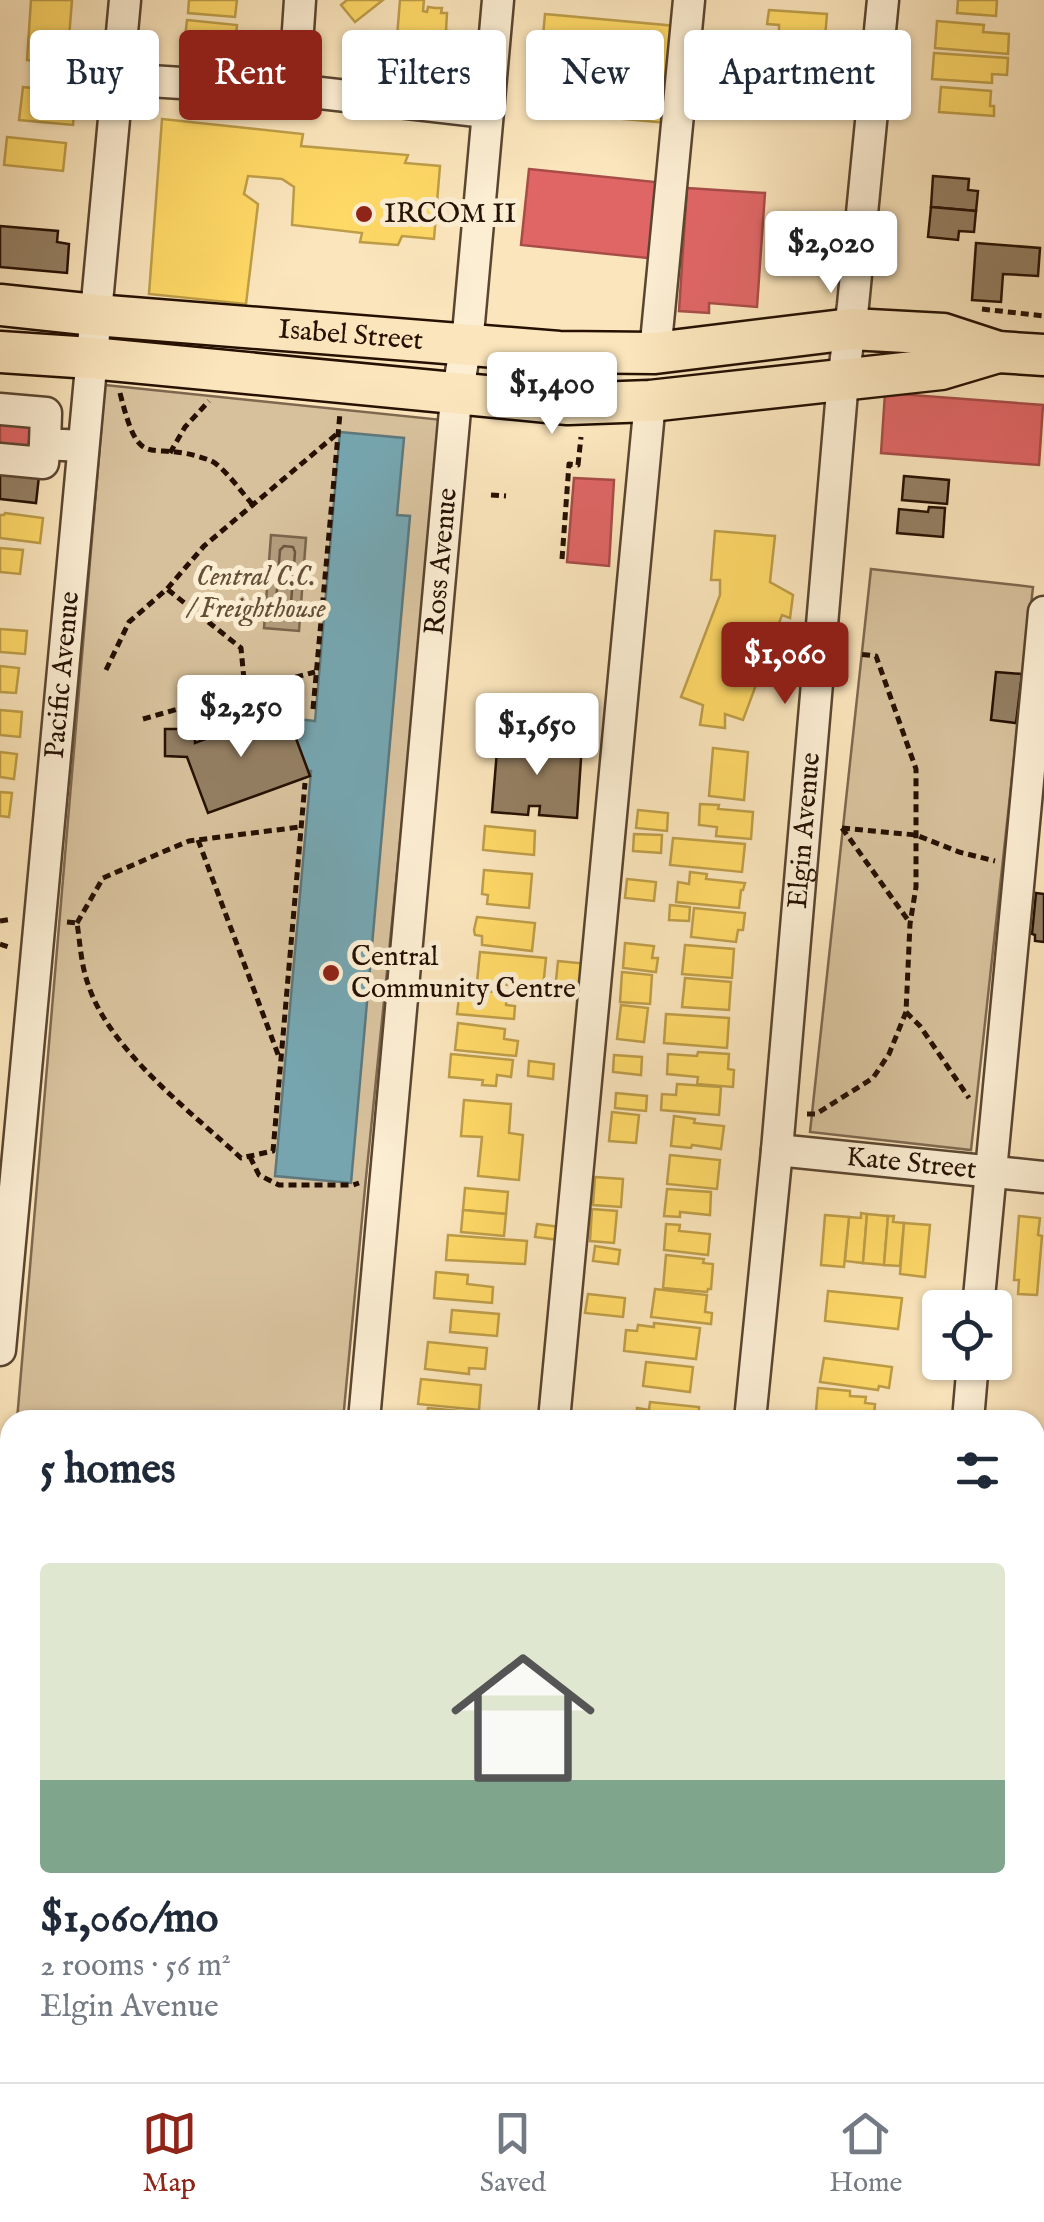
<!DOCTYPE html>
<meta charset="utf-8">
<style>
:root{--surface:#fff;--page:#f2f2f3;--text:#1f2937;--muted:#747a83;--line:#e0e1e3;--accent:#8f2418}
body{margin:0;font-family:"IM FELL English",serif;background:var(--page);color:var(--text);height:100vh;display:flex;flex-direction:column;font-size:38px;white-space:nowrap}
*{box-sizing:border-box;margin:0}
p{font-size:32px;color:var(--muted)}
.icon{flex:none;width:55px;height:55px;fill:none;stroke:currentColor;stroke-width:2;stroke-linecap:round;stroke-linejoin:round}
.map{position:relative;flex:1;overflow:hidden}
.panel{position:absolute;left:0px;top:1410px;width:1045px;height:672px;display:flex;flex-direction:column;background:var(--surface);border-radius:30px 30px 0 0;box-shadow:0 2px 8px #0004}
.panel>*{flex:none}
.hud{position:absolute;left:30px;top:30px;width:985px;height:90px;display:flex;gap:20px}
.tools{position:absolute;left:922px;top:1290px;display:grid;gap:20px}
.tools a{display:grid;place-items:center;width:90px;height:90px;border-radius:10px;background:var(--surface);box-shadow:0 2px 8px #0004;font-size:50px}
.price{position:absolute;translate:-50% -85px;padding:0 22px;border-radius:10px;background:#fff;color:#222;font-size:32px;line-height:65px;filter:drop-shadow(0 2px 5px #0008)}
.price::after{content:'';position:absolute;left:50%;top:60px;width:30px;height:22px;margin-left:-15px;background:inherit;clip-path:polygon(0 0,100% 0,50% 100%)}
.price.selected{background:var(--accent);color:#fff}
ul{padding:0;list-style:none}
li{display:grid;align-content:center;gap:20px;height:530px;padding:0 40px}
li span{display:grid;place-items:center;height:310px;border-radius:10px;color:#555}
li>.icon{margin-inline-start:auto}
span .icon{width:180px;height:180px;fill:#fffc;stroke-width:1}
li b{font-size:42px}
h2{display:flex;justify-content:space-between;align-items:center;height:120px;padding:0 40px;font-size:42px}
.chip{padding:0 35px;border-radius:10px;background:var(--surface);box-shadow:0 2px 8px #0004;font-size:35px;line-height:90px}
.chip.selected{background:var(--accent);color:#fff}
.tabs{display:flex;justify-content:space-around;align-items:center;height:140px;border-top:2px solid var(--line);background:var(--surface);font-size:28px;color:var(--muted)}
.tabs a{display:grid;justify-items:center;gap:5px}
.tabs .selected{color:var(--accent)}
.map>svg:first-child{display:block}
</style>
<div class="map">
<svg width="1044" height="2082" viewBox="0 0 1044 2082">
<rect width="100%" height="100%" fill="#fbe5bc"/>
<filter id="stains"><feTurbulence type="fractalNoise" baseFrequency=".002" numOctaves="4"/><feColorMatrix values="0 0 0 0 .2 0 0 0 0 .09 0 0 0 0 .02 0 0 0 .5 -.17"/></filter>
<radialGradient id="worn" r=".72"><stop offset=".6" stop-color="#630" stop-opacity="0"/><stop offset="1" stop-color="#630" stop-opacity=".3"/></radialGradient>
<g fill="#d7c19c" stroke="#7e684f" stroke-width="2.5">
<polygon points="105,385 443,420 365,1188 343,1420 17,1420"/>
<polygon points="871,569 1033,587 971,1150 810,1132"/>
<polygon points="10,1498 10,2072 284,2073 283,2082 0,2082 0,1616"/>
</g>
<polygon fill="#b29d7d" stroke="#7a654c" stroke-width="2.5" points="271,535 306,538 299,631 264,628"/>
<g fill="#ffd966" stroke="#be9d48" stroke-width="2.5">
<polygon points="31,0 72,0 67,63 27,60"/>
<polygon points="189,0 237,0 235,17 188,13"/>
<polygon points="347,0 383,0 355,22 341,5"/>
<polygon points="400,0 424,0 423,11 427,12 428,7 435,8 442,8 441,13 447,13 446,31 449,31 444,60 384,55 386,36 397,37"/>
<polygon points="958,0 997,0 996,16 957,13"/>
<polygon points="769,10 827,14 825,38 779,34 779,25 767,24"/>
<polygon points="545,14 676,26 667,123 536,111"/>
<polygon points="187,20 237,25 234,53 184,48"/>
<polygon points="937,21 984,25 983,32 1009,34 1008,54 935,48"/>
<polygon points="771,36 819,40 817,61 770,57"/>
<polygon points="934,53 1008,58 1007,75 992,74 992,83 932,79"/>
<polygon points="765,59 782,61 781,66 816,69 813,96 762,91 762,85 751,84 753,63 764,64"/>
<polygon points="23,87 76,93 73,125 19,120"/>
<polygon points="941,87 991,91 990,106 994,106 994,116 939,112"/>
<polygon points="162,119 303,134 301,146 408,155 405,163 440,166 434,239 402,236 398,245 360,242 362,233 292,225 294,187 282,179 248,176 244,194 258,204 246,304 149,294"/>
<polygon points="7,137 66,143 63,171 4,165"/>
<polygon points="5,513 43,518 40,543 0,538 0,515 4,515"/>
<polygon points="715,531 775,536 770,582 793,595 790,618 782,615 743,720 725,714 725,728 700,725 703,705 681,697 720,595 720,580 711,580"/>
<polygon points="0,548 23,550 20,574 0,572"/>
<polygon points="0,629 27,631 25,654 0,652"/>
<polygon points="0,666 19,668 16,693 0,692"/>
<polygon points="0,710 22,712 20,737 0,735"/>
<polygon points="713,748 748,752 744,800 709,796"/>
<polygon points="0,752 17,754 14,779 0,777"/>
<polygon points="0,792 12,793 9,817 0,816"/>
<polygon points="700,804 719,805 718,809 753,812 751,839 716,836 717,827 699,825"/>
<polygon points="638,810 668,813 667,831 636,828"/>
<polygon points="485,826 535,831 534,855 483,850"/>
<polygon points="634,834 662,835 661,853 633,851"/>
<polygon points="673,838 745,844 742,872 670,865"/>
<polygon points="484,870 532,874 529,908 487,904 488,895 482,894"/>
<polygon points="690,872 707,874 706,879 745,883 743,890 741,890 739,908 676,902 678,882 689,884"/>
<polygon points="627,879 656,882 654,901 625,898"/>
<polygon points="670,905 690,907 689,921 669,920"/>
<polygon points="694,908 745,913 743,930 738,930 736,942 691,937"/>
<polygon points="477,917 535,923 532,951 482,945 482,936 475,935 474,930"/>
<polygon points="625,943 654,946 652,958 658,958 656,972 623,968"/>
<polygon points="685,945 734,949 732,978 682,974"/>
<polygon points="480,952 546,958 543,988 477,982"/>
<polygon points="558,961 589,964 586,994 555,991"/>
<polygon points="622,972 652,975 650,1004 620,1002"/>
<polygon points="685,978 731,982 729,1010 682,1007"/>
<polygon points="460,989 507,993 506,1005 515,1006 514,1019 457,1014"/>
<polygon points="621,1005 648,1008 644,1042 617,1039"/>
<polygon points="666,1014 729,1018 727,1048 664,1043"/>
<polygon points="458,1023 505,1029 504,1039 518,1041 516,1056 455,1050"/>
<polygon points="698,1052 729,1054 728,1069 734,1070 733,1087 697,1084 698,1077 667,1074 668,1054 697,1056"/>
<polygon points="451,1054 513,1060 511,1077 497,1075 496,1086 482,1085 483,1080 449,1077"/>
<polygon points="614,1055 642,1057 641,1075 613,1072"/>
<polygon points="529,1061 554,1064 553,1079 528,1076"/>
<polygon points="677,1084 721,1087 719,1115 661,1110 662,1094 676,1095"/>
<polygon points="616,1093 647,1096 646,1111 615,1108"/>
<polygon points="464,1100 511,1104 509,1133 523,1135 519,1180 478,1176 482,1137 461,1136"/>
<polygon points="612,1112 639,1115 636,1143 609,1141"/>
<polygon points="674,1116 695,1119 694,1123 724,1126 721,1149 692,1145 691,1148 671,1146"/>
<polygon points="670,1155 720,1160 717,1189 667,1184"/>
<polygon points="595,1177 623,1179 621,1207 593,1205"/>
<polygon points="465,1188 508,1192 506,1214 463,1210"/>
<polygon points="667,1189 711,1192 710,1215 680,1212 680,1217 664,1216"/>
<polygon points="592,1209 617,1211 614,1243 590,1241"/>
<polygon points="463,1210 506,1214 504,1236 461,1232"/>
<polygon points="861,1213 867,1214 863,1263 845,1261 849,1217 861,1218"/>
<polygon points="867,1214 888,1216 884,1265 863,1263"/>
<polygon points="825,1215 849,1217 844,1267 821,1265"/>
<polygon points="888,1216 894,1216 893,1222 904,1223 900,1266 884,1265"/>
<polygon points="1019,1216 1040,1218 1038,1235 1042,1236 1037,1295 1018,1294 1019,1280 1014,1280"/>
<polygon points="904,1223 930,1225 925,1277 900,1274"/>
<polygon points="537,1224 561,1227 559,1240 535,1237"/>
<polygon points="666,1224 680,1225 679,1231 710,1234 708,1255 664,1250"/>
<polygon points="448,1235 527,1241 525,1264 446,1260"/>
<polygon points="595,1246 620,1250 618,1264 593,1261"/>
<polygon points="666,1255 704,1259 703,1263 713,1264 711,1289 708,1289 707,1292 663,1288"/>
<polygon points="436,1272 468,1275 467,1284 493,1287 492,1303 434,1298"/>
<polygon points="655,1289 707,1295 705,1312 712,1313 711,1324 651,1317"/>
<polygon points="828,1291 902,1298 898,1329 825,1321"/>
<polygon points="588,1294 625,1298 623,1317 585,1313"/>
<polygon points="452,1310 499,1314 497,1336 450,1332"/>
<polygon points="654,1323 700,1328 696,1359 624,1351 626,1330 637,1331 638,1325 654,1327"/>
<polygon points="428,1342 487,1348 485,1369 469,1368 469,1374 425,1369"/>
<polygon points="824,1358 892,1367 889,1388 879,1386 878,1390 820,1382"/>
<polygon points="646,1362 693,1367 690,1392 643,1386"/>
<polygon points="421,1379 481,1385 479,1410 418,1404"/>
<polygon points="818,1388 850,1391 850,1396 866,1397 865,1403 875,1404 874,1416 816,1411"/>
<polygon points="650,1402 699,1407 698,1420 636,1420 637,1408 649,1410"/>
<polygon points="428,1408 482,1413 481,1420 426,1420"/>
<polygon points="1035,1449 1044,1450 1044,1500 1035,1499"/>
<polygon points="1036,1608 1044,1609 1044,1631 1035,1630"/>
<polygon points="1040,1685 1044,1686 1044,1709 1037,1709 1038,1704 1035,1704 1035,1691 1039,1691"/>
<polygon points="1035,1711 1044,1712 1044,1735 1035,1734"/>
<polygon points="1039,1739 1044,1740 1044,1774 1035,1773"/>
<polygon points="1035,1779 1044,1780 1044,1805 1035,1804"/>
<polygon points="1044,1809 1044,1836 1042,1836 1043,1831 1035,1831 1035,1811 1043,1811"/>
<polygon points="1042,1840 1044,1840 1044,1869 1035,1868 1035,1844 1041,1845"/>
<polygon points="1035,1892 1044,1892 1044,1923 1035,1922"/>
<polygon points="1035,1952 1044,1953 1044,1987 1035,1986"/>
<polygon points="1035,1992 1044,1993 1044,2025 1035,2024"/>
<polygon points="1035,2029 1044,2031 1044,2060 1035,2059"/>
<polygon points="1035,2070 1044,2071 1044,2082 986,2082 986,2072 1035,2072"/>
<polygon points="370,2072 421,2074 420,2082 369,2082"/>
<polygon points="587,2072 630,2072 629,2082 586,2082"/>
<polygon points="767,2072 817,2072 829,2074 828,2082 762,2082 763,2077 767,2077"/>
<polygon points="449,2075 481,2078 481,2082 449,2082"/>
</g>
<g fill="#e06666" stroke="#a84c48" stroke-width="2.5">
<polygon points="529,169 665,183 657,259 521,245"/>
<polygon points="687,188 765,193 757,307 709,303 709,313 679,311"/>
<polygon points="885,393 1043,405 1039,465 881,453"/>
<polygon points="0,417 36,420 33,458 0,455"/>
<polygon points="574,478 614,480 609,566 567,562"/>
</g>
<polygon fill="#76a5af" stroke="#5e787b" stroke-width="2.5" points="340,432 404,438 397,515 410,516 351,1183 275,1176 311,771 308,771 288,718 315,721"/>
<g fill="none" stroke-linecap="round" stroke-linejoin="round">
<polygon stroke="#6c5640" stroke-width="2.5" points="284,546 293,547 295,552 290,616 286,620 278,619 275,615 280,550"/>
</g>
<g fill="#947f63" stroke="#251002" stroke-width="2.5">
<polygon points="933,176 969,179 968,190 978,191 976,211 931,207"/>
<polygon points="931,207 976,211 974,232 959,231 958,240 928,237"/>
<polygon points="0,226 58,231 57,242 69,244 67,273 0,267"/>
<polygon points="976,243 1040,248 1038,276 1003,274 1001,302 972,300"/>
<polygon points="0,472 39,476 36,503 0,499"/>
<polygon points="904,476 949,480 947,504 902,500"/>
<polygon points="929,507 945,508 943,537 897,533 899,509 928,512"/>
<polygon points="996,672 1022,674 1016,723 991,720"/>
<polygon points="285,709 310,776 208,813 187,757 165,756 165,729 195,729 195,743"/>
<polygon points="498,738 535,740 534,749 547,750 548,741 582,744 577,818 539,815 540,806 529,806 528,815 492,812"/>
<polygon points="1036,893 1044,894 1044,942 1035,941 1035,935 1032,934"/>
</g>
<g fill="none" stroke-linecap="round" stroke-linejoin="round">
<defs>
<g id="minor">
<polyline points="117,79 294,90 486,112"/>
<polyline points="294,90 300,0"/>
<polyline points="655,353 689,0"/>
<polyline points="0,409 46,413 45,444 82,446"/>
<polyline points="0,459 43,463 45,444"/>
<path id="s1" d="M777 1150 1044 1177"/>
<polyline points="978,1308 1044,612"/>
<path id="s2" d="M0 1350 125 0"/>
<path id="s3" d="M364 1420 455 410 469 323 498 0"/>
<polyline points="554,1420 650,401"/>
<path id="s4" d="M750 1420 777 1150 843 380 853 305 883 0"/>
<polyline points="968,1420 973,1362"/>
<polyline points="303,2082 304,2072"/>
<polyline points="491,2082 492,2072"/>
<polyline points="685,2082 686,2072"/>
<polyline points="904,2082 905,2072"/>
</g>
<g id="major">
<path id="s5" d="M0 305 95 315 559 352 655 353 851 329 943 334 998 352 1044 355"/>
<polyline points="0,352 91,358 568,404 650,401 941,369 998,352"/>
</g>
</defs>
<use href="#minor" stroke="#5a4530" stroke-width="35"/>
<use href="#major" stroke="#251002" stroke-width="45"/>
<g stroke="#251002" stroke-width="5" stroke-dasharray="8 5" stroke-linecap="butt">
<polyline points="982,309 1044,316"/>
<path d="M120 393C141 477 147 437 209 460 222 464 242 493 253 505"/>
<polyline points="170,453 185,427 209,401"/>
<polyline points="491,495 506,496"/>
<polyline points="562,559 569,464 578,465 581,437"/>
<polyline points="106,670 129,622 167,589 204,546 338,433"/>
<polyline points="245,690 315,672"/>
<polyline points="313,709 340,413"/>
<polyline points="143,719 245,690 241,648 167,589"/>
<polyline points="842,828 916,835 959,852 995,861"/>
<polyline points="842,828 910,923"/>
<polyline points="198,840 279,1057"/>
<polyline points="0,921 12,919"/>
<path d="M67 922 77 923C80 942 81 965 88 984 109 1050 191 1112 241 1158L273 1151 305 783"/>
<polyline points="77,923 103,878 172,848 189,841 300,827"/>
<polyline points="0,944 9,947"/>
<polyline points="906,1012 920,1026 969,1098"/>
<polyline points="807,1114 816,1114 873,1078 889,1054 906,1012 910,924 916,887 916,769 876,656 858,654"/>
<polyline points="250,1157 259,1175 279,1185 353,1185 359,1183"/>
</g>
<use href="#minor" stroke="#fceed3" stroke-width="30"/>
<use href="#major" stroke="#fbe5bc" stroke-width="40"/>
</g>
<g fill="#8f2418" stroke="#fceed3" stroke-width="4">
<circle cx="364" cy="214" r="10"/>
<circle cx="331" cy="973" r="10"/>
</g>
<g text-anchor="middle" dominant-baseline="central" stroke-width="10" stroke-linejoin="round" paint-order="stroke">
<g font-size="28" fill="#251002" stroke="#fceed3" text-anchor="start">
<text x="384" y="214">IRCOM II</text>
<text x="351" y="957">Central<tspan x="351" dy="32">Community Centre</tspan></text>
</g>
<g font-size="28" fill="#251002" stroke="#fceed3">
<text stroke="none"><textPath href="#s5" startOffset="352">Isabel Street</textPath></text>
<text stroke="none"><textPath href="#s3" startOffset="862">Ross Avenue</textPath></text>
<text stroke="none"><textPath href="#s2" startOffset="678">Pacific Avenue</textPath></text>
<text stroke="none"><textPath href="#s4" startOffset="592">Elgin Avenue</textPath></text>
<text stroke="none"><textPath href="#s1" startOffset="135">Kate Street</textPath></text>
</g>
<g font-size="28" font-style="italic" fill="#634e38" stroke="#fceed3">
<text x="256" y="577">Central C.C.<tspan x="256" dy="32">/ Freighthouse</tspan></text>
</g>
</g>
<rect width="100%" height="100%" filter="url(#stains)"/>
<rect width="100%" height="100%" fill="url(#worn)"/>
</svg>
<div class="tools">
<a><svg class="icon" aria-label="locate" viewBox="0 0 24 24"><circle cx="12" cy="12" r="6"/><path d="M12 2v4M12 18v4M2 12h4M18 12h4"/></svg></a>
</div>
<b class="price" style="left:831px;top:296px">$2,020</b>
<b class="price" style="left:552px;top:437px">$1,400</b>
<b class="price selected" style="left:785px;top:707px">$1,060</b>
<b class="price" style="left:241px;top:760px">$2,250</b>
<b class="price" style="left:537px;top:778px">$1,650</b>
<div class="hud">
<a class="chip">Buy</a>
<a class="chip selected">Rent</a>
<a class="chip">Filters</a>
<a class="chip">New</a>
<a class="chip">Apartment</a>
</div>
<section class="panel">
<h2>5 homes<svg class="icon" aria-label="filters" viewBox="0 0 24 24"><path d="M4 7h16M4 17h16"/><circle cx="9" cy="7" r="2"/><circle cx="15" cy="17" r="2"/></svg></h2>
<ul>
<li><span style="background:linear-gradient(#dfe7d0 70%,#7fa58c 0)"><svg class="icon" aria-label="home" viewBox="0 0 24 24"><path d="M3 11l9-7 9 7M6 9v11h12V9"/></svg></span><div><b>$1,060/mo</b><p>2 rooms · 56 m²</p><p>Elgin Avenue</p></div></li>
</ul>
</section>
</div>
<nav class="tabs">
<a class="selected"><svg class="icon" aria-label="map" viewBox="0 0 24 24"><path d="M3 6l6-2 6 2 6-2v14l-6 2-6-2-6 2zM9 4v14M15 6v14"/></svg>Map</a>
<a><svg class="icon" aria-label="saved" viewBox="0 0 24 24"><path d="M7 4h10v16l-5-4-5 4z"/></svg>Saved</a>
<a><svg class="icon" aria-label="home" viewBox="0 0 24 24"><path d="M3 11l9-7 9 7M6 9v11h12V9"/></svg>Home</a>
</nav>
